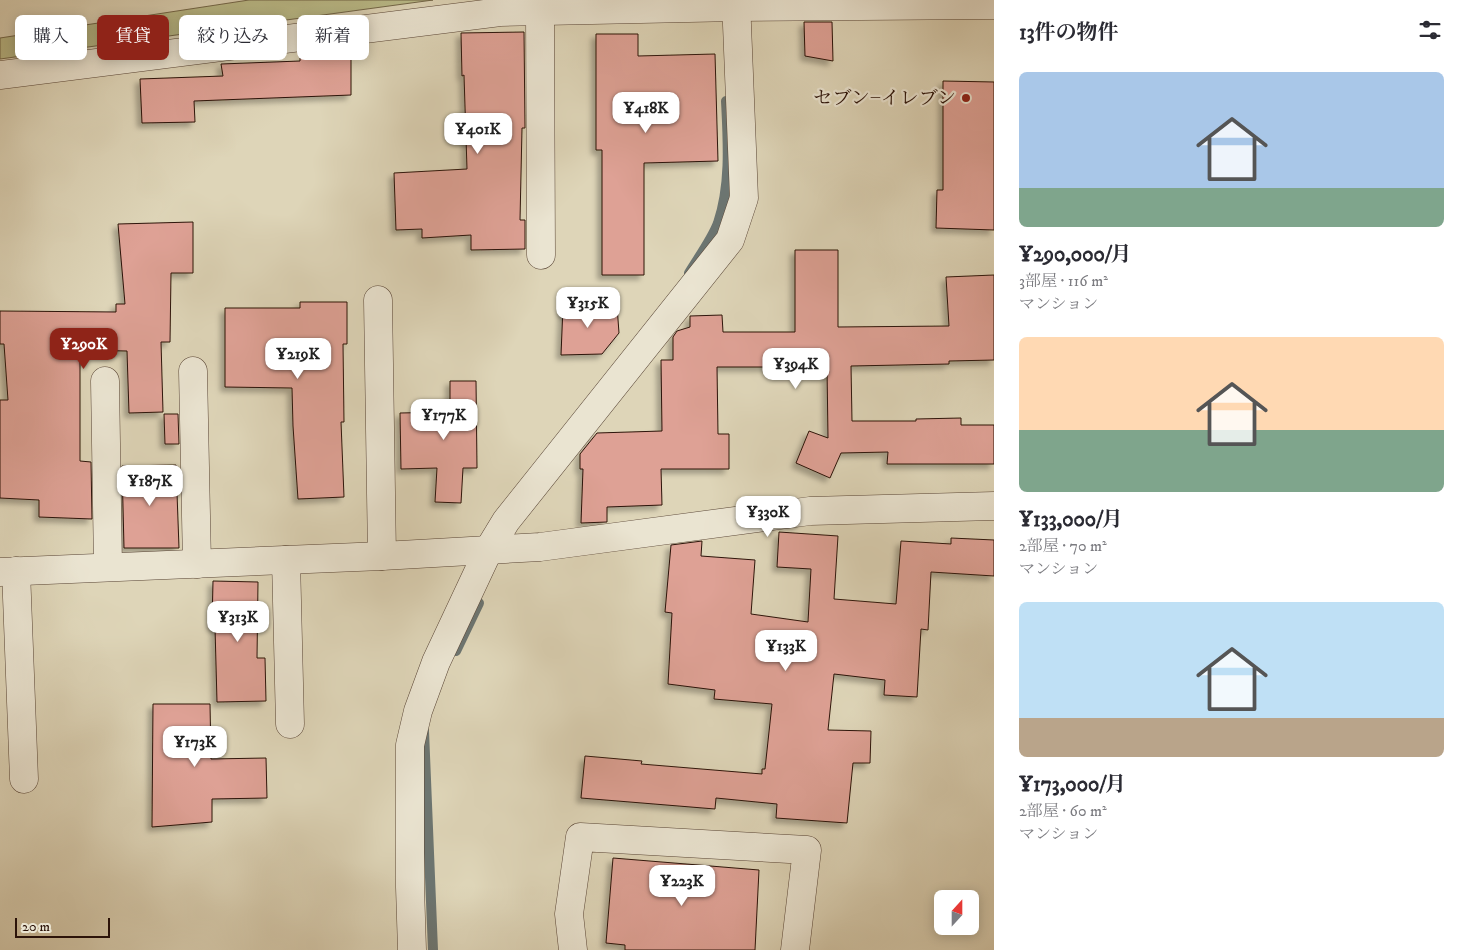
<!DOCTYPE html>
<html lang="ja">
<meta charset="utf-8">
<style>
:root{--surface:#fff;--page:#f2f2f3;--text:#2b2b33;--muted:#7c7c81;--accent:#8f2418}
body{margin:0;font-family:"IM FELL DW Pica","Noto Serif JP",serif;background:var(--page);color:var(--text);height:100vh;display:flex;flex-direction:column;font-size:19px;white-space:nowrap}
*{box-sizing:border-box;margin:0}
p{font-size:16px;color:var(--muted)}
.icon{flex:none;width:28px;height:28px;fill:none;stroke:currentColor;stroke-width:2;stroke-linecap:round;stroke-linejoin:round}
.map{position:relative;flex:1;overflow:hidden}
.panel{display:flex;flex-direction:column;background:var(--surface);width:475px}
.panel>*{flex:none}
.hud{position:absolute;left:15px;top:15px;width:475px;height:45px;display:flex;gap:10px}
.needle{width:32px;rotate:21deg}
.buttons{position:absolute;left:934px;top:890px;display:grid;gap:10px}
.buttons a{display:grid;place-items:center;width:45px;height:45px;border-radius:8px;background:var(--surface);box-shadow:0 2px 12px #0003;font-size:25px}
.scale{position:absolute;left:15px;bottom:12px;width:95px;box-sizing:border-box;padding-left:5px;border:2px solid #2c1309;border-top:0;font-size:14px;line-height:18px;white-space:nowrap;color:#2c1309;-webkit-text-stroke:4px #eae4d1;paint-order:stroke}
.price{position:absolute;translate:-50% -42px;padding:0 11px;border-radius:10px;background:#fff;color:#222;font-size:16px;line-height:32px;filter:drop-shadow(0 1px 2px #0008)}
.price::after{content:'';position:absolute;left:50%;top:30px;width:15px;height:11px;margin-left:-8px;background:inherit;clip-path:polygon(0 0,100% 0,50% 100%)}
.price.current{background:var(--accent);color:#fff}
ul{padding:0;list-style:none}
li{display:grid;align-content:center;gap:10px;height:265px;padding:0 25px}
li span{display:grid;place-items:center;height:155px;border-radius:8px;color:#555}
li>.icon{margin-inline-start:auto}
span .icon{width:90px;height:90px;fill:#fffc;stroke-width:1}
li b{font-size:21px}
h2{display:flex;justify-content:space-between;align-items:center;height:60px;padding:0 25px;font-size:21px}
.chip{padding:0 18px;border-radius:8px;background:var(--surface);box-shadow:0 2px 12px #0003;font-size:18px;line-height:45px}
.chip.current{background:var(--accent);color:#fff}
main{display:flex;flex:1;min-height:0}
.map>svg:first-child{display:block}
</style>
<main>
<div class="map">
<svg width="994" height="950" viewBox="0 0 994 950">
<defs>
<filter id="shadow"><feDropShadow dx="-4.5" dy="4.5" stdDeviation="2.5" flood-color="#0004"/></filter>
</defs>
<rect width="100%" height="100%" fill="#ded5b8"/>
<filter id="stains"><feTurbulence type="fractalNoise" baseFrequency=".004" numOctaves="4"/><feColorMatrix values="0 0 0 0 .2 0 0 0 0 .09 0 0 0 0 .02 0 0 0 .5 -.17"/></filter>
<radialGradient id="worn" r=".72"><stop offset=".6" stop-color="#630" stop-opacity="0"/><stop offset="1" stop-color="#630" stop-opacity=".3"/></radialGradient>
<polygon fill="#babb89" stroke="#736749" points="249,0 433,0 0,59 0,38"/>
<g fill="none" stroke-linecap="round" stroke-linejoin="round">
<g stroke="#6c7571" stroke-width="10">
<path d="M689 273C698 258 712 239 718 223 731 185 728 141 726 101"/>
<polyline points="456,651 479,603"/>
<polyline points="424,731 433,950"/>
</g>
</g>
<g fill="#dea195" stroke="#2c1309" filter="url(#shadow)">
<polygon points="804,22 832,22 833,61 805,56"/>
<polygon points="524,32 525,128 522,128 520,220 525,220 525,249 471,250 471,235 422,238 422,229 396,230 394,173 467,169 464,75 462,76 461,33"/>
<polygon points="596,34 638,34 638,56 715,54 718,161 644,163 644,275 602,275 602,150 596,150"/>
<polygon points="351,57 351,95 194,101 195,122 142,123 140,79 223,76 221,64 300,61 300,58"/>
<polygon points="943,81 994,82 994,230 936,228 937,190 943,190"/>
<polygon points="193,222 193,273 171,273 170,342 161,342 163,412 129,413 127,351 80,350 80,461 91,462 92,519 39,517 39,500 0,498 0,400 8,400 4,344 0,344 0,311 116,312 116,304 125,304 118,224"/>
<polygon points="795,250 838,250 838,327 949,326 946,277 994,275 994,360 949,361 949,364 851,366 852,421 916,421 916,419 961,418 961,425 994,425 994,464 887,464 888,452 841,453 830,478 796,463 809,431 828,438 827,367 717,367 718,434 729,434 729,469 661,469 662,505 607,507 607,522 581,523 583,469 580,469 580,454 597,433 662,431 661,360 673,360 673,337 677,331 690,327 690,316 722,315 723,332 795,332"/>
<polygon points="300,302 347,302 347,344 343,344 344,422 341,422 344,497 298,499 293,426 292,388 225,387 225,308 300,308"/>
<polygon points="563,306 617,306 619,333 602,354 561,355"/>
<polygon points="450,381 476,381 477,468 463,468 461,503 435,502 437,468 401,469 400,413 450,412"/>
<polygon points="164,414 178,414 179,444 165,444"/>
<polygon points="176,465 179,548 124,548 122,466"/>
<polygon points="779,532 838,536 834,599 896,604 901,541 951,544 951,538 994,540 994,576 931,572 928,630 921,629 917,697 884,695 885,680 834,674 828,730 871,731 870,763 853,763 847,823 776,818 777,804 716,798 715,809 581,798 585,756 642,761 641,764 762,774 762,769 765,769 772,704 714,699 715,690 668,684 672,613 665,612 671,545 702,541 701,556 755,560 751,614 808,622 811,569 777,567"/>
<polygon points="213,581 258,582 257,658 265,658 266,701 217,702 215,627 212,627"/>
<polygon points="153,704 210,704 211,759 266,758 267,798 212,799 212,822 152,827"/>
<polygon points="613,858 759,870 755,950 625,950 625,945 606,943"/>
</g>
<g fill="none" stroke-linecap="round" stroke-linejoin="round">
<defs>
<g id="minor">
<polyline points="540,11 541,255"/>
<polyline points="0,75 500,12 737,7 994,5"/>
<polyline points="378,300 382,556"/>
<polyline points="193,371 197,564"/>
<polyline points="105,381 108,567"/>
<polyline points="286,560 290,724"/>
<polyline points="16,571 24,779"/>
<polyline points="0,572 382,556 540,547 810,511 994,506"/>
<polyline points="412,950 410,887 410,745 418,711 436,662 489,549 506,521 730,240 744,198 736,0"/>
<polyline points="573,950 569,914 580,837 807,850 795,950"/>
</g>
</defs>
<use href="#minor" stroke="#584435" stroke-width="29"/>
<use href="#minor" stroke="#eae4d1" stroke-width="28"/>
</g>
<circle fill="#8f2418" stroke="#eae4d1" stroke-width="2" cx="966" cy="98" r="5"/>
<g text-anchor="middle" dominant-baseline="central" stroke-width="4.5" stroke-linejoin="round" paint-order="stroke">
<g font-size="19" fill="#2c1309" stroke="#eae4d1" text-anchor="end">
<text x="956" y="98">セブン−イレブン</text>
</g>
</g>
<rect width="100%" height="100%" filter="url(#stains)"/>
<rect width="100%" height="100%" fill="url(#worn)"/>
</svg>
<div class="buttons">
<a><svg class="needle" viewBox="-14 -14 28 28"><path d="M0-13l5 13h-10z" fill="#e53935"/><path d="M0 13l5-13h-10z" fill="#7c7c81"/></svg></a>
</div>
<div class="scale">20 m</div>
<b class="price" style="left:646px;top:134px">¥418K</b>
<b class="price" style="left:478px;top:155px">¥401K</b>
<b class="price" style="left:588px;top:329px">¥315K</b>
<b class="price current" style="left:84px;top:370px">¥290K</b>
<b class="price" style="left:298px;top:380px">¥219K</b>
<b class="price" style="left:796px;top:390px">¥394K</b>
<b class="price" style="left:444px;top:441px">¥177K</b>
<b class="price" style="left:150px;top:507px">¥187K</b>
<b class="price" style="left:768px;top:538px">¥330K</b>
<b class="price" style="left:238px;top:643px">¥313K</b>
<b class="price" style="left:786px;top:672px">¥133K</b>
<b class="price" style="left:195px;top:768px">¥173K</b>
<b class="price" style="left:682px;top:907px">¥223K</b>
<div class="hud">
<a class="chip">購入</a>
<a class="chip current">賃貸</a>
<a class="chip">絞り込み</a>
<a class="chip">新着</a>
</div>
</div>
<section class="panel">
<h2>13件の物件<svg class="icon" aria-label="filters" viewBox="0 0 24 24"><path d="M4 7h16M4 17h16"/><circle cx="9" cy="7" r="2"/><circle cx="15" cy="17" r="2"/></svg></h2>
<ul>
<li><span style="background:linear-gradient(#a9c7e8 75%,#7fa58c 0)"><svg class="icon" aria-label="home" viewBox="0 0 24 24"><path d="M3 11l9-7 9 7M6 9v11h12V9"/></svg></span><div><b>¥290,000/月</b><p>3部屋 · 116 m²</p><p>マンション</p></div></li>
<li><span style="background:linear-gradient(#ffd9b3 60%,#7fa58c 0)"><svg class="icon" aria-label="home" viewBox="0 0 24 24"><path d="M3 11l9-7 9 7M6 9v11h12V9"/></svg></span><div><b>¥133,000/月</b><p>2部屋 · 70 m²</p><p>マンション</p></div></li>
<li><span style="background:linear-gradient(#bfe0f5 75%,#b9a48a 0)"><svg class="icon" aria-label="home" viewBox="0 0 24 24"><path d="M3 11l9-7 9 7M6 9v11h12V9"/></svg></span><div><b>¥173,000/月</b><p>2部屋 · 60 m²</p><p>マンション</p></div></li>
</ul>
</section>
</main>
